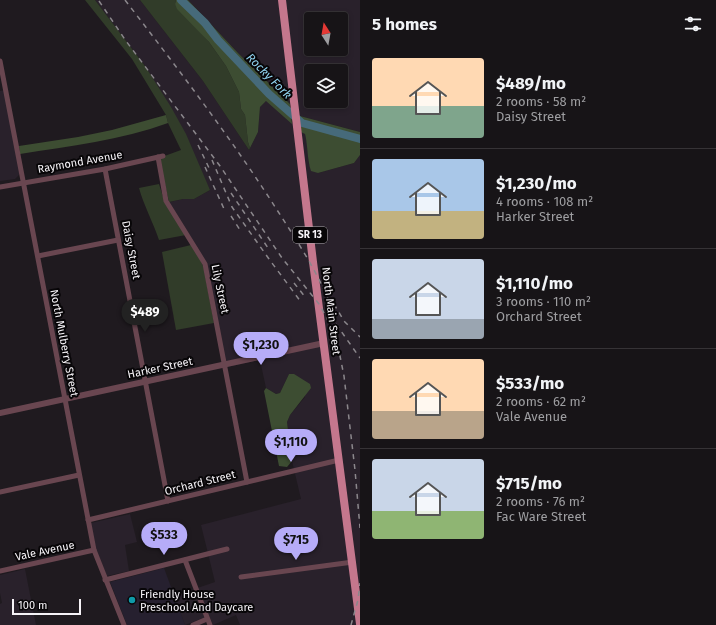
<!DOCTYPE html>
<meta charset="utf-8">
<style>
:root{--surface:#171417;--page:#242124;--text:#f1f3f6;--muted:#9e9ea1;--line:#363336;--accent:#b6acf8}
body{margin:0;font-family:"Fira Sans",sans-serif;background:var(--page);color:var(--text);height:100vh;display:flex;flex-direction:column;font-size:15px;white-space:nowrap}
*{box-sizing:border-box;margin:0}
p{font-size:13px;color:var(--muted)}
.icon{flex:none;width:22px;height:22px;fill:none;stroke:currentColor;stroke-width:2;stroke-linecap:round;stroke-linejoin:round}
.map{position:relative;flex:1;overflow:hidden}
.sheet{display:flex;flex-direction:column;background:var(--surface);width:356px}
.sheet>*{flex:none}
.needle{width:26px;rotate:349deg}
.fabs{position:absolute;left:304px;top:12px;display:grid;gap:8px}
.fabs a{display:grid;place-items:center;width:44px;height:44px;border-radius:4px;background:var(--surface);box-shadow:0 2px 6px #0003,0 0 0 1px var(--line);font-size:20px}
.scale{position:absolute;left:12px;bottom:10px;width:69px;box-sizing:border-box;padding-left:4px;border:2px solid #f6f3f7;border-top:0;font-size:11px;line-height:14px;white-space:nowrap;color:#f6f3f7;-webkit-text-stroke:3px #080608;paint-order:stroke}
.price{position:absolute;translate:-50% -34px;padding:0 9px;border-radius:14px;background:var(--accent);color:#111;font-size:13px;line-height:26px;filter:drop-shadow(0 1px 2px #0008)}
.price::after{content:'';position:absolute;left:50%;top:24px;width:12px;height:9px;margin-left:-6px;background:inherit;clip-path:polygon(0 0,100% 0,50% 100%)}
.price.active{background:#222;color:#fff}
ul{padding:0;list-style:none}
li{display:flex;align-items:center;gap:12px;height:100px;padding:0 12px}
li+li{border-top:1px solid var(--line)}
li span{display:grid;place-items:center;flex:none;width:112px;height:80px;border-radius:4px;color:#555}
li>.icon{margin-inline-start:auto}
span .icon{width:48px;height:48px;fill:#fffc;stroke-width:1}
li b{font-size:17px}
h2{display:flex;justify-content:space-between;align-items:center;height:48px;padding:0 12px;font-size:17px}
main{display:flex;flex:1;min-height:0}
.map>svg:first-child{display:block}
</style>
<main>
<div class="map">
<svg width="360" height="625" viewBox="0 0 360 625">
<rect width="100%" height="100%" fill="#1f1a1f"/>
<g fill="#29212b" fill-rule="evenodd">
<polygon points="95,0 140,0 203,81 249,150 258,132 260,107 267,100 305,134 307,142 309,164 318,173 354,163 360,155 360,625 240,625 236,615 213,625 209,616 185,625 174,596 215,582 201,525 301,499 292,461 287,422 290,415 305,397 289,374 280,393 276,394 266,388 260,360 223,368 204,269 201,261 165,203 183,199 194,199 210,190 145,66"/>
<path d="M188 0H360V132L300 116 290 104 239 54ZM311 19H341V49H311ZM311 71H341V101H311Z"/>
<polygon points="6,90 20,173 18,176 15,179 0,181 0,91"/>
<polygon points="130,514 137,542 125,545 129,571 107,576 96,550 91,523"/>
<polygon points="25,569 36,625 0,625 0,604 2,603 0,593 0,575"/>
</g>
<polygon fill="#26202f" points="164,568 185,625 127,625 110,582"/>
<g fill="#313c29">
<polygon points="85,0 95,0 145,66 171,107 186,134 210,190 194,199 183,199 169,202 159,158 181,150 168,123 166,115 132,59"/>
<polygon points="140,0 176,0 175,4 209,42 226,66 239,92 241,109 245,115 248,142 250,148 249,150 203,81"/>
<path d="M159 184 165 203 186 235 159 240C153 222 144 206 139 188Z"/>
<polygon points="191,245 201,261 204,269 214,323 176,330 162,252"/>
</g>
<g fill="#3d4d32">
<polygon points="176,0 188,0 239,54 290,104 292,124 266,101 260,107 258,132 250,148 248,142 245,115 241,109 239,92 226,66 209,42 177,9 175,4"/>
<path d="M166 115 168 123C121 140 70 146 20 154L19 146 78 137 112 130Z"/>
<path d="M300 116 360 132V155L354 163 318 173 311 171C307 159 308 146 305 134L301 132Z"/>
<polygon points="289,374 294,374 310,384 311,388 290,415 287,422 292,461 287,467 279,466 264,391 266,388 276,394 280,393"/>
</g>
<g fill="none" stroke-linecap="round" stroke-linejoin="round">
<polyline stroke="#466a7a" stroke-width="8" points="181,0 205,23 218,40 269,94 302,123 360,139"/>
<g stroke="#694650" stroke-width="5">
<polyline points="0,61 94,550 124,625"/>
<polyline points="158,157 166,201 205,264 247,482"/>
<polyline points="105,169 168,501"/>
<polyline points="0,187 105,169 163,156"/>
<polyline points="38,256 118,240"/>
<polyline points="0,492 79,475"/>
<polyline points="88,520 339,460"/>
<polyline points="185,560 210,625"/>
<polyline points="0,571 94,550"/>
<polyline points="241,577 353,562"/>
<polyline points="105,580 227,549"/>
<polyline points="193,625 207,619"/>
</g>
<polyline stroke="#694650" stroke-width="6" points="0,413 324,343"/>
<polyline stroke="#c4778d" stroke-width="8" points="282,0 313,262 360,624"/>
<g stroke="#8b878c" stroke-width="1.5" stroke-dasharray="5 5" stroke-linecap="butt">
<path d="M125 0C175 65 225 130 270 199 291 232 314 265 329 301 333 310 335 320 338 330"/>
<polyline points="99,1 126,41 220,166 282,258 319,304 330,324 340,356 344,376 355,470 360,528"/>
<polyline points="198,145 210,170"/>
<polyline points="212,160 232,207 269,259 301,302"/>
<polyline points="205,167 225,211"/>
<polyline points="231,193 268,248"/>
<polyline points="231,216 240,230"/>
<polyline points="294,283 306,298"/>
<polyline points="334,304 344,321 360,337"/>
<polyline points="336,324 360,358"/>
<polyline points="351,625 358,600 360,583"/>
</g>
</g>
<circle fill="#0f9aa8" stroke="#080608" stroke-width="1.5" cx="132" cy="600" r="4"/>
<g text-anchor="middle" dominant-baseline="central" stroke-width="4" stroke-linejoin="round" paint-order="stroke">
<rect fill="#080608" stroke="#afacaf" stroke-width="1" x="293" y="227" width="34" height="16" rx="3"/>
<g font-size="10" font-weight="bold" fill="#f6f3f7">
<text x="310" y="235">SR 13</text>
</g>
<g font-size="11" fill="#f6f3f7" stroke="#080608">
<text transform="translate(80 162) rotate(-10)">Raymond Avenue</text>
<text transform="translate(131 250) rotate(79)">Daisy Street</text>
<text transform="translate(220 289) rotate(78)">Lily Street</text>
<text transform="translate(331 311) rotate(83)">North Main Street</text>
<text transform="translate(64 343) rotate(79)">North Mulberry Street</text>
<text transform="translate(160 368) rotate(-12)">Harker Street</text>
<text transform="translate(200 483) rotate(-14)">Orchard Street</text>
<text transform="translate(45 551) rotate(-12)">Vale Avenue</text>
</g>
<g font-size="11" fill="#f6f3f7" stroke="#080608" text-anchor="start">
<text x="140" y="594">Friendly House<tspan x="140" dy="13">Preschool And Daycare</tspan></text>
</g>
<g font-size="12" font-style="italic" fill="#91d4f0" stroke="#080608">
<text transform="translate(269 76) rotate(45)">Rocky Fork</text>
</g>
</g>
</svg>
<div class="fabs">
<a><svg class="needle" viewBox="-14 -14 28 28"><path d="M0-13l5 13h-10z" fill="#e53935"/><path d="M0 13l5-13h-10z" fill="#9e9ea1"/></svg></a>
<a><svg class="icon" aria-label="layers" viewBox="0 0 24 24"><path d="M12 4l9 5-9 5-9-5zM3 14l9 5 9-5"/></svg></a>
</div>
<div class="scale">100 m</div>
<b class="price active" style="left:145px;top:333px">$489</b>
<b class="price" style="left:261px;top:366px">$1,230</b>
<b class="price" style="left:291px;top:463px">$1,110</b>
<b class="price" style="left:164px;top:556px">$533</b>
<b class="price" style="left:296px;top:561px">$715</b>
</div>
<section class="sheet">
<h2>5 homes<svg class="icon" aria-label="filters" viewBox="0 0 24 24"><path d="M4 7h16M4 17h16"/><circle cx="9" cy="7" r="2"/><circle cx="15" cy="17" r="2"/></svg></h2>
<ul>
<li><span style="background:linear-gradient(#ffd9b3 60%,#7fa58c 0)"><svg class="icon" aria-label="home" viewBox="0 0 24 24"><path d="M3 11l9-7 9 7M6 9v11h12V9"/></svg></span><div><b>$489/mo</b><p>2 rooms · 58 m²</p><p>Daisy Street</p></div></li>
<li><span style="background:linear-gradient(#a9c7e8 65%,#c2b280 0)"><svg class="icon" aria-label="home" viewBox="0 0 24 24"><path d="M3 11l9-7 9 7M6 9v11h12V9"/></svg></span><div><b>$1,230/mo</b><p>4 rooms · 108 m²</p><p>Harker Street</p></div></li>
<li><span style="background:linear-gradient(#c9d6e8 75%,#9aa5b1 0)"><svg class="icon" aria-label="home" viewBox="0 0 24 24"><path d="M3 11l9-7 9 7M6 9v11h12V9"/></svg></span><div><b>$1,110/mo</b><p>3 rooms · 110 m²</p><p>Orchard Street</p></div></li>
<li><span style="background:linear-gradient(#ffd9b3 65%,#b9a48a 0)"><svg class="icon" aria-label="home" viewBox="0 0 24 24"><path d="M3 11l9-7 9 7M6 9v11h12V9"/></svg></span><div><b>$533/mo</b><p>2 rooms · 62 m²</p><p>Vale Avenue</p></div></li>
<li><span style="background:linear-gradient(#c9d6e8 65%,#8fb573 0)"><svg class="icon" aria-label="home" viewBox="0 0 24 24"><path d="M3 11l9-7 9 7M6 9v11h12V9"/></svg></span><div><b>$715/mo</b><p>2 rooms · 76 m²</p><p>Fac Ware Street</p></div></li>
</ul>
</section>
</main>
